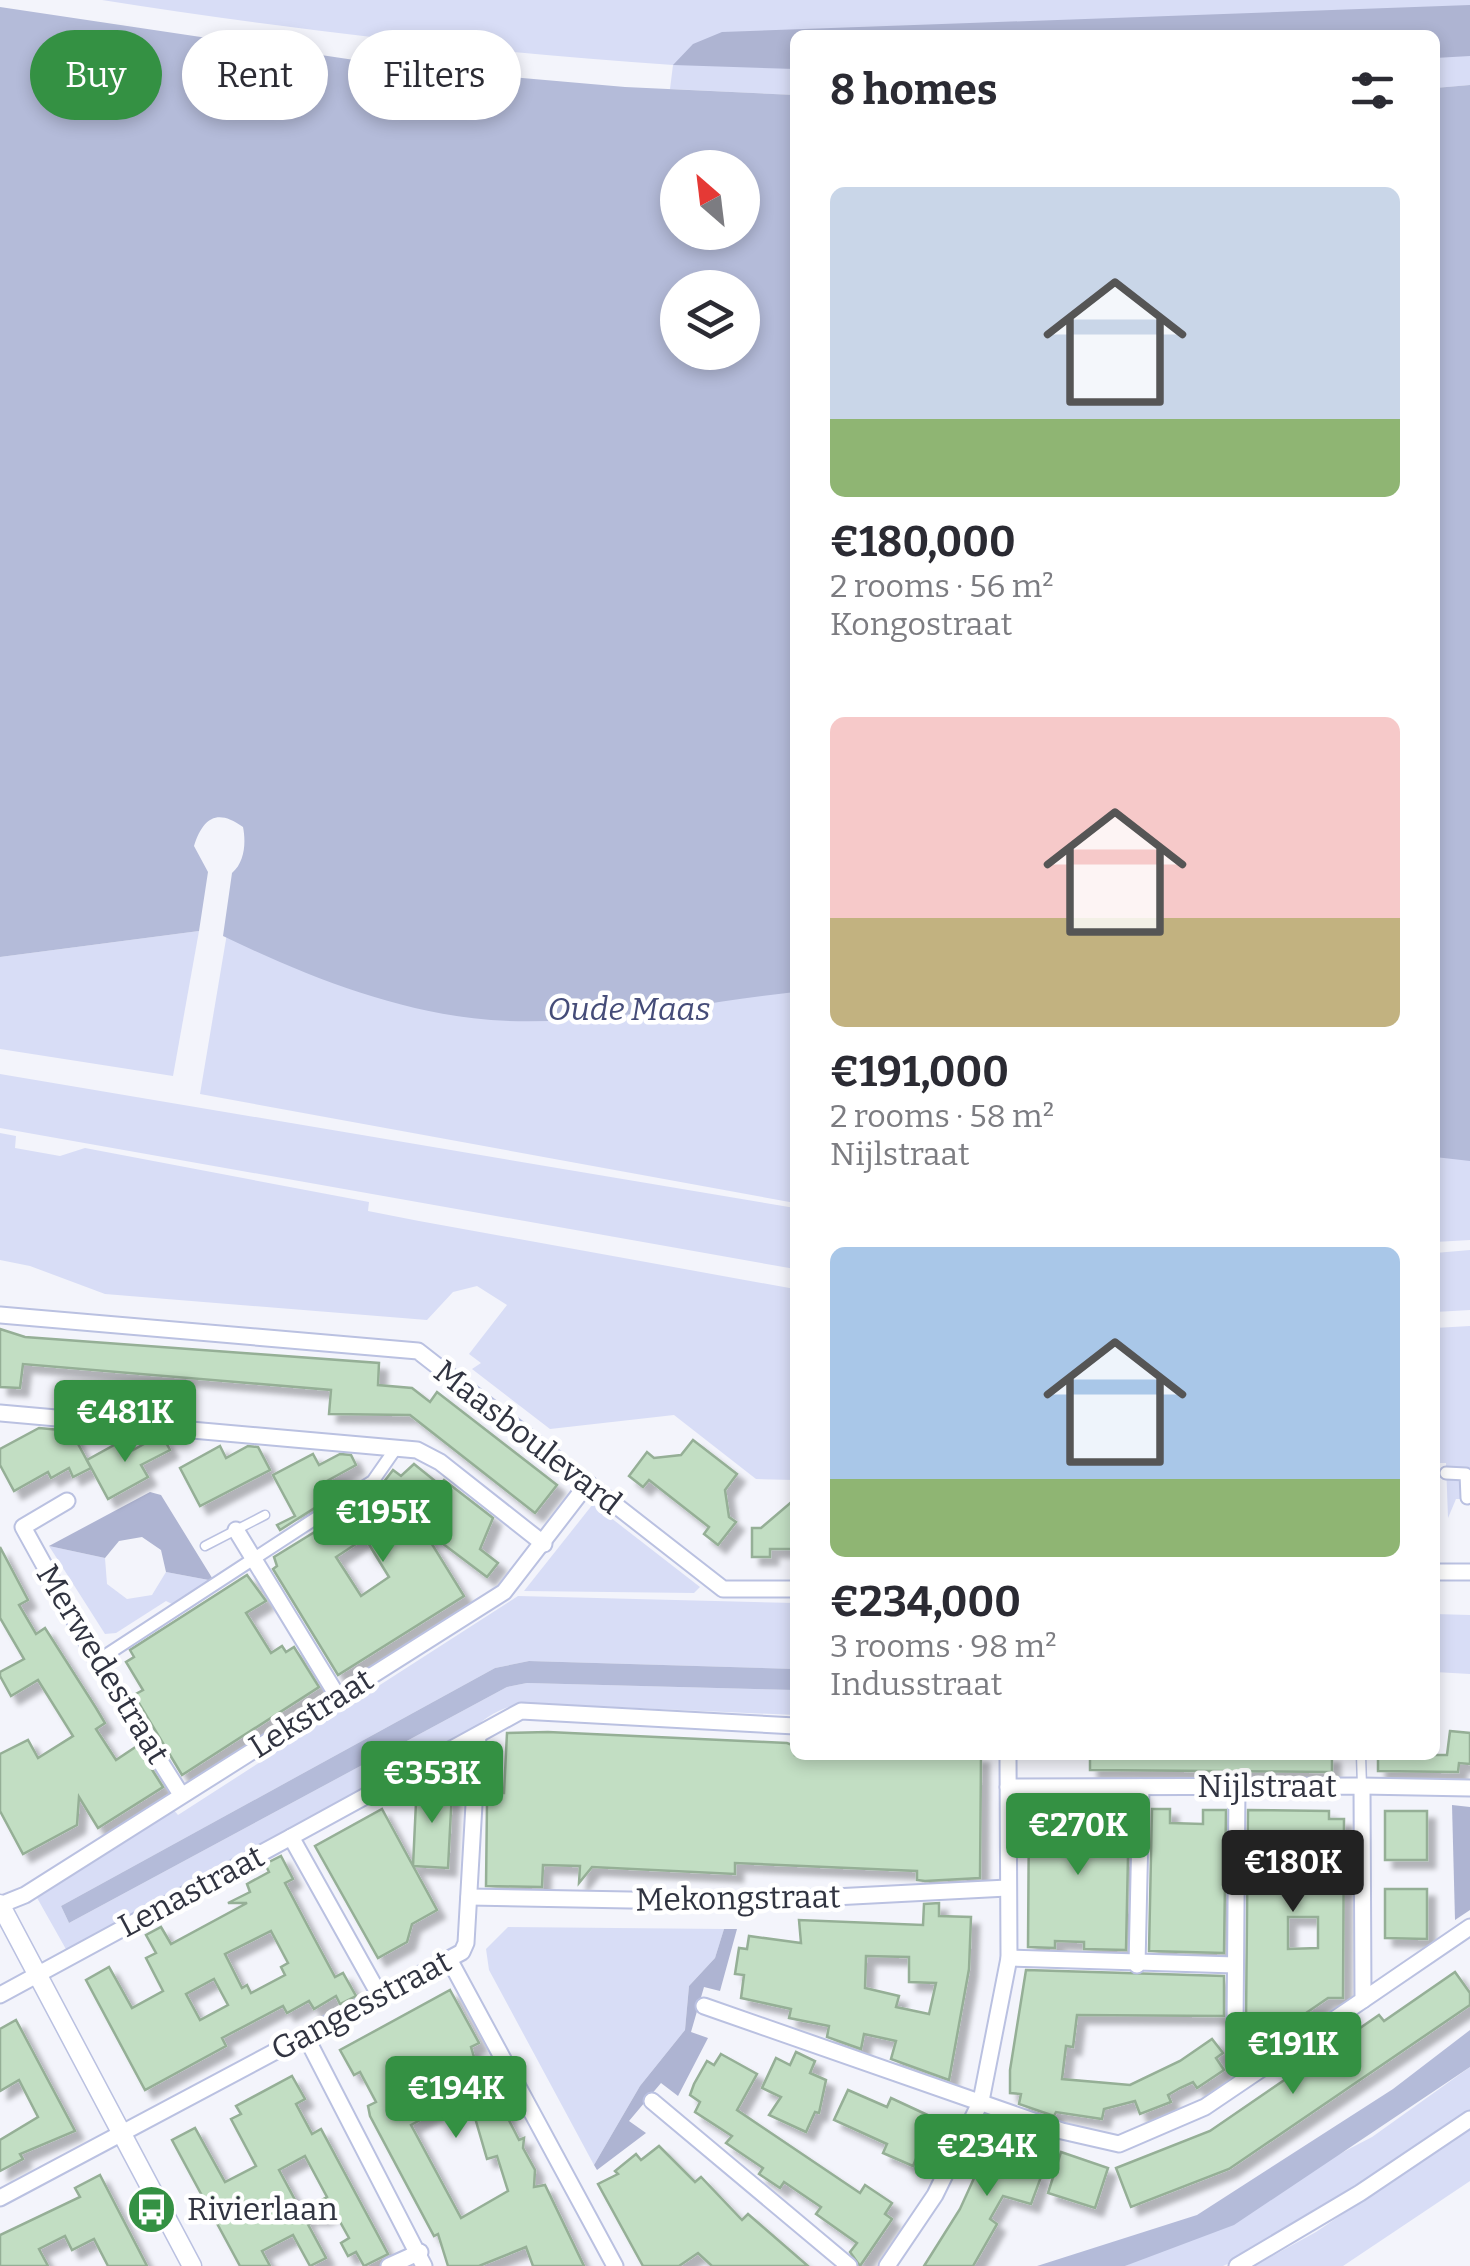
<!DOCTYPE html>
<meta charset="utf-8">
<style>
:root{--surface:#fff;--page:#f2f2f3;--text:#2b2b33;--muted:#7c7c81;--accent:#349143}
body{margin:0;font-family:Bitter,serif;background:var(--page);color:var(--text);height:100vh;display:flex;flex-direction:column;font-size:38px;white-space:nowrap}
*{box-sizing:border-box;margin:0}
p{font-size:32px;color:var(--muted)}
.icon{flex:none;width:55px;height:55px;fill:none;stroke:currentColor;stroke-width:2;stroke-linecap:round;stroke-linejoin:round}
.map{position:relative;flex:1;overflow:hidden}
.details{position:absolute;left:790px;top:30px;width:650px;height:1730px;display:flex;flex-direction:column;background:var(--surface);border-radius:15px;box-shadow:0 5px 15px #0003}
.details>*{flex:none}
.banner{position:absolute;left:30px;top:30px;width:610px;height:90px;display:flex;gap:20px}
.needle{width:65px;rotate:332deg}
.buttons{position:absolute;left:660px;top:150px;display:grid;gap:20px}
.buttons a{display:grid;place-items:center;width:100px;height:100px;border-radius:50%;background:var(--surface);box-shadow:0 5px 15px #0003;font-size:50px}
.price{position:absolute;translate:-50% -85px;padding:0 22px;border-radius:10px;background:var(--accent);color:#fff;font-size:32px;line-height:65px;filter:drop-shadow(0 2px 5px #0008)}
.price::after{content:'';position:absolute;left:50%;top:60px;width:30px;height:22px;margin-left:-15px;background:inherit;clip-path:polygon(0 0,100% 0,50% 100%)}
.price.current{background:#222;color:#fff}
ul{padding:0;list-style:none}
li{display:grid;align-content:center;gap:20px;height:530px;padding:0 40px}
li span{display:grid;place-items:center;height:310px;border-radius:15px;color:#555}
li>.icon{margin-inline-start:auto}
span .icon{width:180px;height:180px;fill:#fffc;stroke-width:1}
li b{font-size:42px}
h2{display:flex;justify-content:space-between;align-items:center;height:120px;padding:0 40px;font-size:42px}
.tag{padding:0 35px;border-radius:45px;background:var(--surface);box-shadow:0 5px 15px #0003;font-size:35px;line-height:90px}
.tag.current{background:var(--accent);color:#fff}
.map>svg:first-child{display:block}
</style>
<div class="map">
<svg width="1470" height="2266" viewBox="0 0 1470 2266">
<defs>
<filter id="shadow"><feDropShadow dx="8" dy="8" stdDeviation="2.5" flood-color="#0004"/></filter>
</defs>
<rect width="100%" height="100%" fill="#f3f4fb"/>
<g fill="#d8ddf6">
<path d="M102 0H1470V85L1435 88V35H795V95L670 89 673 65C481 52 292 30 102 0Z"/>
<polygon points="795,851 795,1203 200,1094 238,868 248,861"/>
<polygon points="1435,868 1470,869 1470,1240 1435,1242"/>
<polygon points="199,931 173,1076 0,1049 0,957"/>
<polygon points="0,1074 795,1208 795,1269 0,1128"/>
<polygon points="0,1133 16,1136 15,1148 60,1156 85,1148 369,1202 368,1211 419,1221 795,1289 795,1480 756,1479 674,1415 550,1429 472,1369 481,1363 469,1354 507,1305 477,1286 453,1292 427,1320 105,1294 30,1266 0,1260"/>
<polygon points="1470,1250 1470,1310 1435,1312 1435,1253"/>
<polygon points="1470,1326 1470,1499 1456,1499 1448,1518 1446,1463 1435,1463 1435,1328"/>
<polygon points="593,1504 700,1587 694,1593 524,1591"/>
<polygon points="49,1546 105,1558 107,1584 127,1599 152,1595 166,1572 214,1581 174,1605 166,1601 116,1633 105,1634"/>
<path d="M518 1596 795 1603V1669L529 1661 495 1668 61 1906 69 1923 507 1687 527 1683 795 1690V1715L524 1703C499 1708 485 1717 467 1735L67 1951 36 1896 173 1809 178 1815Z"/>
<polygon points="1435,1614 1470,1615 1470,1674 1435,1672"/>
<polygon points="508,1927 724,1929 715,1958 689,1986 685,2030 640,2086 594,2165 489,1970 486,1949"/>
<polygon points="1470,2067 1470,2113 1250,2254 1223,2266 1125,2266 1372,2137"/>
<polygon points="1470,2128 1470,2181 1343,2266 1254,2266 1316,2232"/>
</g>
<g fill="#aeb4d2">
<polygon points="1470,5 1470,56 1435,58 1435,35 795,35 795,69 673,65 693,44 722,32"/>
<polygon points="150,1492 161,1495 214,1581 166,1572 161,1550 142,1537 119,1541 105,1558 49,1546"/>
<polygon points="1452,1805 1470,1807 1470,1910 1455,1920"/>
<polygon points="724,1929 737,1929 720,1991 704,1987 691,2032 708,2038 678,2096 661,2083 629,2121 646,2133 597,2170 594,2165 640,2086 685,2030 689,1986 715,1958"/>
</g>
<g fill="#b4bbd9" fill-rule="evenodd">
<path d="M0 7 408 68 625 87 795 95V992C696 1003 591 1027 491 1020 398 1013 306 976 223 936L232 873C245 862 246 842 243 827 217 808 203 818 194 846L208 872 199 931 0 957ZM678 168H742V232H678ZM678 288H742V352H678Z"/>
<polygon points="1470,85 1470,1161 1435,1157 1435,88"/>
<polygon points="529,1661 795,1669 795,1690 527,1683 507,1687 69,1923 61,1906 495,1668"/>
<polygon points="1470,2030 1470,2067 1234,2225 1125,2266 1037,2266 1197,2215 1393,2089"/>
</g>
<g fill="#c2dec3" stroke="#95af96" stroke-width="2.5" fill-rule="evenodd" filter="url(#shadow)">
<polygon points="0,1329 25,1337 379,1363 378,1385 412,1388 430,1402 437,1392 557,1485 535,1513 410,1415 329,1414 331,1390 23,1364 20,1388 0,1387"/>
<polygon points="39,1428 71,1431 91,1468 73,1477 69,1468 51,1478 48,1472 14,1491 0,1465 0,1449"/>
<polygon points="127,1438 133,1450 155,1438 164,1439 170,1450 141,1465 148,1477 108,1499 87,1460"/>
<polygon points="693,1440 737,1474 725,1490 729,1517 736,1522 718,1545 704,1534 709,1527 649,1480 643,1487 629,1476 647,1452 654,1458 681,1455"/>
<polygon points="220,1446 226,1458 248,1446 258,1447 270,1470 200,1506 180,1468"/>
<polygon points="313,1454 319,1465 340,1454 351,1455 356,1465 327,1481 335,1495 280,1530 277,1525 295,1516 273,1475"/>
<path d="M414 1464 440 1485 444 1480 493 1518 480 1549 498 1563 487 1577 422 1528 464 1596 338 1675 273 1569 277 1566 274 1557 373 1496 393 1470 401 1476ZM365 1538 389 1577 361 1596 336 1557Z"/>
<polygon points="795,1499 795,1549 770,1549 770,1557 752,1557 752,1528 761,1528"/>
<polygon points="0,1547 28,1600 19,1605 36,1634 45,1628 96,1708 105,1723 96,1729 116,1760 137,1746 163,1787 98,1828 79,1797 77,1825 23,1854 0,1811 0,1754 28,1740 38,1758 73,1736 38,1680 11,1696 0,1676 0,1672 24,1659 0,1618"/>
<polygon points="247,1575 266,1601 246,1613 271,1653 282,1646 286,1652 294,1647 319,1687 182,1775 134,1695 143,1690 126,1662 134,1657 130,1650"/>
<polygon points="1450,1731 1470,1733 1470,1764 1459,1763 1458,1772 1378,1771 1378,1755 1447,1755"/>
<polygon points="548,1732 787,1743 795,1746 795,1755 981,1755 980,1878 925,1881 917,1880 917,1871 735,1863 735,1874 592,1867 579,1883 580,1866 543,1865 542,1887 486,1886 487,1803 491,1793 504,1793 507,1733"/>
<polygon points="1090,1755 1332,1755 1332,1772 1090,1770"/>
<polygon points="417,1781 438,1782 438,1791 452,1791 448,1868 413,1866"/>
<polygon points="382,1809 437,1910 412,1924 407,1942 378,1958 315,1846"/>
<polygon points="1029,1809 1129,1809 1126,1950 1084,1949 1084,1942 1055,1941 1055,1948 1028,1947"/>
<polygon points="1152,1809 1170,1809 1170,1823 1203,1824 1203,1810 1226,1810 1224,1953 1149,1951"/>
<path d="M1248 1810 1329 1811V1819H1344L1343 1998H1328L1268 2039 1260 2027 1253 2032 1246 2021ZM1288 1917H1318V1948L1288 1949Z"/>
<rect x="1385" y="1811" width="42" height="49"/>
<path d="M281 1856 293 1879 285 1883 314 1938 335 1977 343 1973 356 1996 340 2004 336 1996 314 2009 309 2001 287 2013 283 2006 222 2038 226 2046 145 2090 86 1980 109 1967 132 2008 163 1991 146 1958 156 1953 146 1935 161 1927 171 1944 247 1903H228L250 1892 247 1884 269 1872 265 1864ZM271 1931 288 1963 281 1967 285 1975 251 1993 247 1985 242 1988 225 1954ZM214 1979 228 2005 200 2020 186 1994Z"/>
<polygon points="1385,1889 1427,1889 1427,1939 1385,1938"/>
<path d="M939 1903V1916L971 1917 969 1969 949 2080 891 2059 896 2041 864 2034 861 2049 827 2037 829 2026 789 2018 791 2009 741 1998 744 1975 735 1974 739 1948 747 1949 749 1936 801 1943 799 1920 923 1925 924 1904ZM866 1956 909 1957V1982L936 1983 929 2014 896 2007 899 1996 865 1988Z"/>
<polygon points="1026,1970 1224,1976 1224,2016 1077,2015 1073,2047 1066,2046 1062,2079 1130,2085 1180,2061 1212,2039 1223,2053 1216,2058 1224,2070 1197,2088 1193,2082 1180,2088 1168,2095 1171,2102 1140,2114 1135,2101 1104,2109 1102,2119 1056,2112 1054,2116 1019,2104 1021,2094 1010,2093 1010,2070"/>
<polygon points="1455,1972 1470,1993 1470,2005 1229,2169 1131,2207 1116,2168 1210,2131 1379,2015 1384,2021"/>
<path d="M450 1990 479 2043 471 2047 479 2074 484 2073 487 2081 486 2098 496 2095 519 2140 524 2138 523 2148 535 2170 534 2187 545 2185 584 2266H533L526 2247 479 2266H448L438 2234 434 2236 370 2116 368 2106 376 2102 360 2072 354 2075 340 2050ZM447 2061 456 2090 461 2089 468 2113 473 2111 487 2159 497 2156 508 2191 461 2218 411 2125 435 2112 417 2077Z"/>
<polygon points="16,2020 75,2131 20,2154 23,2159 0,2171 0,2140 38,2117 19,2080 0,2091 0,2029"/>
<polygon points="796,2052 815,2061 810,2073 826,2080 819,2113 815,2112 806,2132 769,2115 781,2097 762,2088 776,2058 790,2065"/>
<polygon points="721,2054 757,2074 737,2110 860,2193 865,2185 892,2203 885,2214 892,2219 860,2266 850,2252 857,2243 816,2214 821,2207 784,2182 780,2188 759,2174 763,2168 726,2143 732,2136 695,2112 700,2102 690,2095 694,2084 707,2061 714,2065"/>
<path d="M292 2076 305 2099 296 2104 312 2134 321 2129 388 2254 364 2266 356 2252 348 2256 341 2243 349 2238 334 2211 323 2217H304L326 2258 310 2266 293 2235 262 2251 270 2266H240L172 2140 195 2128 225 2182 256 2166 231 2119 241 2114 236 2106ZM305 2156 327 2197 301 2211 279 2170Z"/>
<polygon points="848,2090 887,2107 891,2098 934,2118 929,2130 937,2133 926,2158 918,2154 913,2166 883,2153 887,2144 834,2120"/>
<polygon points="1000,2121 1030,2132 1016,2166 1041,2177 1031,2204 1003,2196 990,2219 997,2224 973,2266 924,2266 960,2209"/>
<polygon points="659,2146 695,2182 701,2177 742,2220 748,2214 808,2266 712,2266 698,2253 679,2266 643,2266 598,2184 618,2174 615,2171 636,2154 641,2160"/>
<polygon points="1061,2152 1108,2168 1095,2208 1048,2193"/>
<polygon points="100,2175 147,2266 108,2266 94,2239 72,2250 65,2236 39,2249 48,2266 0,2266 0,2235 80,2197 75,2188"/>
</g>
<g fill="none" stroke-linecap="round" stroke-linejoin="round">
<defs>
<g id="service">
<polyline points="205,1546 265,1515"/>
<polyline points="1361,1755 1362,1786"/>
</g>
<g id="pedestrian">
<polyline points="1446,1473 1466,1474 1467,1498"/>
<polyline points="97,1661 373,1481 396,1448"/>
</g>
<g id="minor">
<polyline points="0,1315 418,1351 723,1589 795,1589"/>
<polyline points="0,1413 417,1450 440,1462 544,1544"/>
<polyline points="67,1501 23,1527 97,1661 180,1793"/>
<polyline points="236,1530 338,1697"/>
<polyline points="1435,1572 1470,1572"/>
<polyline points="1237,1786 1235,2027 1263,2066"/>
<polyline points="1362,1786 1470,1788"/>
<polyline points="291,1837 521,1711 795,1726"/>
<polyline points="469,1897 737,1902 1007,1888"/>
<polyline points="0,1905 25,1895 504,1592 588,1483"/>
<polyline points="1009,1958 1235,1965"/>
<polyline points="449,1959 615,2266"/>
<polyline points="1137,1965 1141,1787"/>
<polyline points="0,1995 291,1837 380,1996"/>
<polyline points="1363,2000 1470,1927"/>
<polyline points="704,2006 1062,2131 1119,2144 1205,2107 1363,2000 1362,1786 1008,1787"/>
<polyline points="305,2035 424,2266"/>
<polyline points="652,2101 849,2266"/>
<polyline points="0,2198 462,1952 466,1943 478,1735"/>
<polyline points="389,2266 420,2252"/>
<polyline points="887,2266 935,2195 981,2101 1009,1958 1008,1755"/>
<polyline points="1237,2266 1360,2193 1470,2119"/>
</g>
<polyline id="tertiary" points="0,1904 192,2266"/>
</defs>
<use href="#service" stroke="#bac1e1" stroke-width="11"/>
<use href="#pedestrian" stroke="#bac1e1" stroke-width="15"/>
<use href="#minor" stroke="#bac1e1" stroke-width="19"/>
<use href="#tertiary" stroke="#bac1e1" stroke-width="21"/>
<use href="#service" stroke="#fff" stroke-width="8"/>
<use href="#pedestrian" stroke="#fff" stroke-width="11"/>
<use href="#minor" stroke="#fff" stroke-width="15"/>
<use href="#tertiary" stroke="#fff" stroke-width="18"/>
</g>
<defs>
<symbol id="bus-disc" viewBox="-11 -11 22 22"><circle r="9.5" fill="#349143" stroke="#fff"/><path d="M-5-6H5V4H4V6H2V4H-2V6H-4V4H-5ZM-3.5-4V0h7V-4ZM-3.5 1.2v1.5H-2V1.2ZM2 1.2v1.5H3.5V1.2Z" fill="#fff"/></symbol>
</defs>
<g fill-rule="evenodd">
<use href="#bus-disc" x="124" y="2182" width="55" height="55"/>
</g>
<g text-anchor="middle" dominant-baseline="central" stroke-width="9" stroke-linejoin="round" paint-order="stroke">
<g font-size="32" font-style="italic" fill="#454c78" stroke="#fff">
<text x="629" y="1009">Oude Maas</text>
</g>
<g font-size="32" fill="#313441" stroke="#fff">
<text transform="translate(528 1437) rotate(38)">Maasboulevard</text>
<text transform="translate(103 1664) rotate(59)">Merwedestraat</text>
<text transform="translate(311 1713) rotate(-32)">Lekstraat</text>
<text x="1267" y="1786">Nijlstraat</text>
<text transform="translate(191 1891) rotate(-28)">Lenastraat</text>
<text transform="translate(738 1898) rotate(-1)">Mekongstraat</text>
<text transform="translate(361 2005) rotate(-28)">Gangesstraat</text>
</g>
<g font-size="32" fill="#313441" stroke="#fff" text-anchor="start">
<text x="187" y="2209">Rivierlaan</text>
</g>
</g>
</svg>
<div class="buttons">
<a><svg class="needle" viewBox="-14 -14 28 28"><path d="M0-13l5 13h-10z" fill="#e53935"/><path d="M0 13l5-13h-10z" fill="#7c7c81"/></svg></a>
<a><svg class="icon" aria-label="layers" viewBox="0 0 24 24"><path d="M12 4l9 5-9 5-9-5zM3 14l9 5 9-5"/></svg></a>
</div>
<b class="price" style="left:125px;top:1465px">€481K</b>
<b class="price" style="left:383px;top:1565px">€195K</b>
<b class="price" style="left:432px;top:1826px">€353K</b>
<b class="price" style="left:1078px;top:1878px">€270K</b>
<b class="price current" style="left:1293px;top:1915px">€180K</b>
<b class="price" style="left:1293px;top:2097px">€191K</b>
<b class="price" style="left:456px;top:2141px">€194K</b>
<b class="price" style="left:987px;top:2199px">€234K</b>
<div class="banner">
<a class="tag current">Buy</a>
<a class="tag">Rent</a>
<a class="tag">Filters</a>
</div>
<section class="details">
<h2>8 homes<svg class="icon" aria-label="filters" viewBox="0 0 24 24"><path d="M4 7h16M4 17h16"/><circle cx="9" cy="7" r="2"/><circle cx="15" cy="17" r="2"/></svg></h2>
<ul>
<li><span style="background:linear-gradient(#c9d6e8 75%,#8fb573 0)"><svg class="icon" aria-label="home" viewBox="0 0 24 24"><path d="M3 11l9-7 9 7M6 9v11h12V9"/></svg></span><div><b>€180,000</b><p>2 rooms · 56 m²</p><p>Kongostraat</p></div></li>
<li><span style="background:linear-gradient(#f6c9c9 65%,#c2b280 0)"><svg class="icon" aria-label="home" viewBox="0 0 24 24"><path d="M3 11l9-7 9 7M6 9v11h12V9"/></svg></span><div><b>€191,000</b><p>2 rooms · 58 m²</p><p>Nijlstraat</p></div></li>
<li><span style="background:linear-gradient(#a9c7e8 75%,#8fb573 0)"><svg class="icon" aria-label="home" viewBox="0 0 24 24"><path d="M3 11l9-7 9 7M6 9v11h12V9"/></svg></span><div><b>€234,000</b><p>3 rooms · 98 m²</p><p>Indusstraat</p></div></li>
</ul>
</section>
</div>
